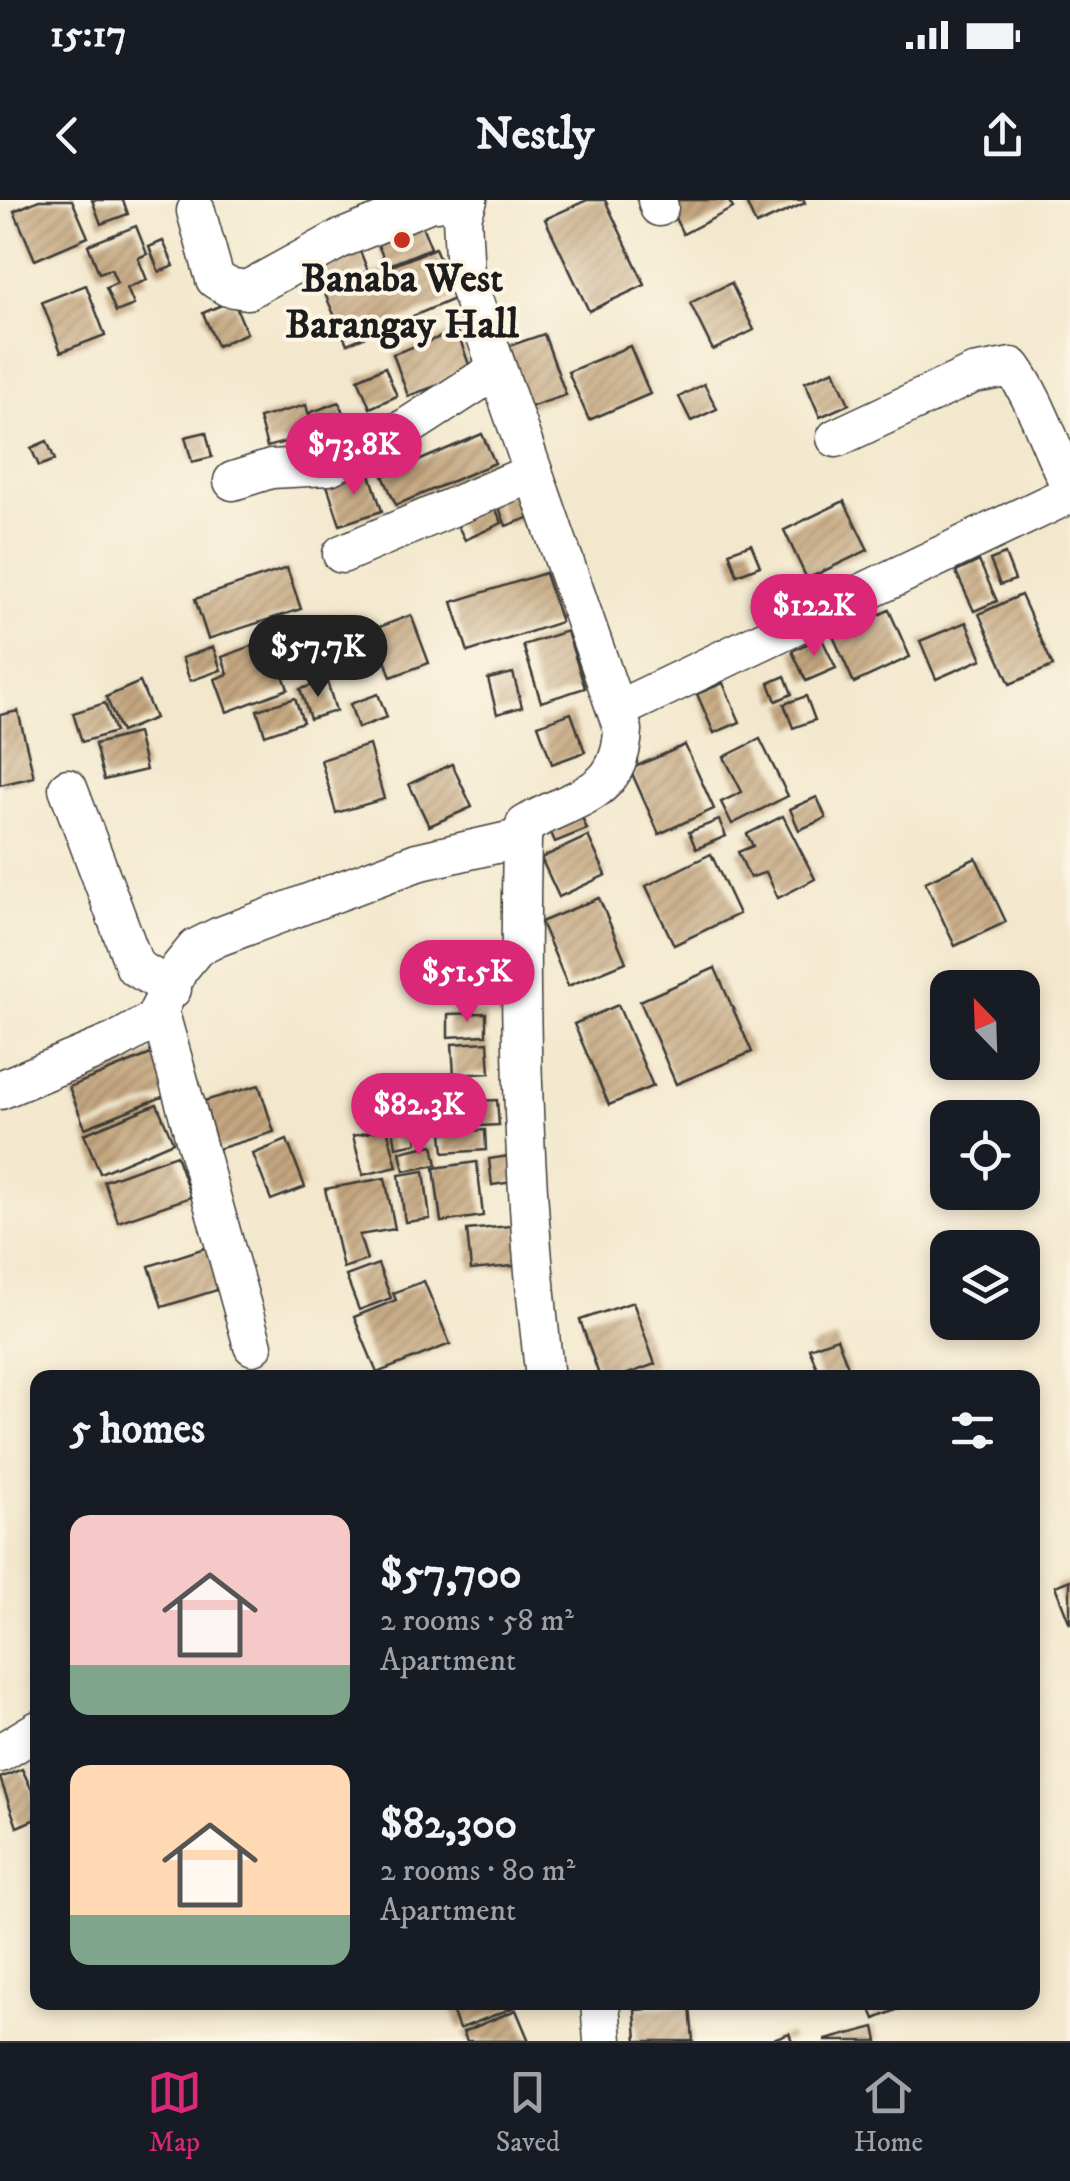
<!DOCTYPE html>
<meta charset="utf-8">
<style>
:root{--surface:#171b24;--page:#20242c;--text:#f1f3f6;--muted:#9ea1a6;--line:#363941;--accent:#db2777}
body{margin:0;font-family:"IM FELL DW Pica",serif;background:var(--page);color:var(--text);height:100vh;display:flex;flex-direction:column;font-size:38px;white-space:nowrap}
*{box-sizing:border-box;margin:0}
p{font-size:32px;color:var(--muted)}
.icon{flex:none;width:55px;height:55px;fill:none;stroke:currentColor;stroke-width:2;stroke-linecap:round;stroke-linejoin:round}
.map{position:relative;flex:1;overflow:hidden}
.details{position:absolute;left:30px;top:1170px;width:1010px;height:640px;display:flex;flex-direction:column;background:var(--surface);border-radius:20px;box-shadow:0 5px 15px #0003}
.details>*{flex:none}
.needle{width:65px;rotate:337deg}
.buttons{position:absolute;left:930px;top:770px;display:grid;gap:20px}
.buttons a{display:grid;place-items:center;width:110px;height:110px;border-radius:20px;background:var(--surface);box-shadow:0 5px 15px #0003;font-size:50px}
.price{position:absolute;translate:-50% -85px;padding:0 22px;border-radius:35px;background:var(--accent);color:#fff;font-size:32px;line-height:65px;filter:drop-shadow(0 2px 5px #0008)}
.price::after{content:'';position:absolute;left:50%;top:60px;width:30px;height:22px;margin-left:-15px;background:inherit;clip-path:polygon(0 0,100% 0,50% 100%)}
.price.active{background:#222;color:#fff}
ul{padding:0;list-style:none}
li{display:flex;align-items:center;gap:30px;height:250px;padding:0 40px}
li span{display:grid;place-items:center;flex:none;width:280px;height:200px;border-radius:20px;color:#555}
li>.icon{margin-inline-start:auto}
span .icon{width:120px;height:120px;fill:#fffc;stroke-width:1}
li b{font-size:42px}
h2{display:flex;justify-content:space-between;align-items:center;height:120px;padding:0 40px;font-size:42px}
.status{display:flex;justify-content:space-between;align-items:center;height:70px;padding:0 50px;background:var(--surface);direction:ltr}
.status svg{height:28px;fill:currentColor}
header{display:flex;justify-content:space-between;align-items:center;height:130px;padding:0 40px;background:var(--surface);font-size:45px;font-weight:700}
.tabs{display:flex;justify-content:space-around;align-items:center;height:140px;border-top:2px solid var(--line);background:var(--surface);font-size:28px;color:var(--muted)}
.tabs a{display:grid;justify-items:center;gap:5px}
.tabs .active{color:var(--accent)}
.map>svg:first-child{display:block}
</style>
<div class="status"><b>15:17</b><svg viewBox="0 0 49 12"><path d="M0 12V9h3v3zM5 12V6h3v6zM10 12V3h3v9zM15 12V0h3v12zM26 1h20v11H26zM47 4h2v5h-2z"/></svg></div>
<header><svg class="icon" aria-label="back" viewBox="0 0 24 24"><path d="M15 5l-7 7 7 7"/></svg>Nestly<svg class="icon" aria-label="share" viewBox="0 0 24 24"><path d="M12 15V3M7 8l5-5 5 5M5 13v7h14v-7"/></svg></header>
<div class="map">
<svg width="1070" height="1841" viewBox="0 0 1070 1841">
<defs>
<pattern id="building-hatch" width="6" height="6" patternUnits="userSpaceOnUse" patternTransform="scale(2.5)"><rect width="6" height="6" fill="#c5a780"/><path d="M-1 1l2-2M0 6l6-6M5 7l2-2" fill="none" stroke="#9f8768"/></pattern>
</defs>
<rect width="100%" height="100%" fill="#fcf5e5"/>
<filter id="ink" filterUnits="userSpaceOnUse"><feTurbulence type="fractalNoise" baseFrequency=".01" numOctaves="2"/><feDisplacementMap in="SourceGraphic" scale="20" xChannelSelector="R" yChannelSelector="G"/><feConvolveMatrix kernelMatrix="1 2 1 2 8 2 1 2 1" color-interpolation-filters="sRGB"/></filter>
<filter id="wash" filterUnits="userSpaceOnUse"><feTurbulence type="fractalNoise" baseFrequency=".0048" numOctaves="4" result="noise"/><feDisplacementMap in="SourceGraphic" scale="40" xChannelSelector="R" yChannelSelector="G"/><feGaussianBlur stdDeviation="2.25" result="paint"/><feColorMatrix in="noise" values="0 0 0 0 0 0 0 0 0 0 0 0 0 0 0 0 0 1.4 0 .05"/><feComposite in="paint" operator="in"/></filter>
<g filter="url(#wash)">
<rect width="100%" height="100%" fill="#f3e8cd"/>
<g id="blocks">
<g fill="url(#building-hatch)">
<polygon points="39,0 72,0 88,37 35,60 14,11"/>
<polygon points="92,0 123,0 128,14 101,24"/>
<polygon points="587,0 605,0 645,85 589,111 545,19"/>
<polygon points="666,0 728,0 733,8 683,34"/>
<polygon points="745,0 804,0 805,3 756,25"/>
<polygon points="417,13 431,48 387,66 372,31"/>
<polygon points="136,26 147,54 138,58 147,80 127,88 134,105 116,112 106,88 117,83 111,69 99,73 88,45"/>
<polygon points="163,41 174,66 159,72 149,47"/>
<polygon points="356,41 368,71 328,87 316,58"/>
<polygon points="435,48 456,98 347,144 325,94"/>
<polygon points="731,83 754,130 713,150 690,103"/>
<polygon points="86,85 105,135 61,152 42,102"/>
<polygon points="233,100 247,133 217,146 203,113"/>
<polygon points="457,131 472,173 408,196 393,154"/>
<polygon points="544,134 566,195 524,209 503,148"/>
<polygon points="630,146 650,194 589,220 568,172"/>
<polygon points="385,167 397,196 370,208 358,179"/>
<polygon points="834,170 849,204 820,217 805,182"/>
<polygon points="704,184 717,209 691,221 679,197"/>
<polygon points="339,202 354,244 325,255 309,213"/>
<polygon points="306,205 314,234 267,247 259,218"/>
<polygon points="206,232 212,257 192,262 185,237"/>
<polygon points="482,234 495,263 396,305 383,276"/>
<polygon points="47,241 55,260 39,266 31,248"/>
<polygon points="369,271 382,311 340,325 327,285"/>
<polygon points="523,287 534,316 506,326 495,297"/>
<polygon points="491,299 502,323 465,340 453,316"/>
<polygon points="844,301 868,350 807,379 784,330"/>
<polygon points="751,344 760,366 737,375 729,352"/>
<polygon points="1005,354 1015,380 1000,385 990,360"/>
<polygon points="979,361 997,401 974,411 956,372"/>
<polygon points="287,368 301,409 208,439 195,399"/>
<polygon points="545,373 561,422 468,452 452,402"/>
<polygon points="1021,395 1053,466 1010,484 979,414"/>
<polygon points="889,410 910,457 854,483 833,436"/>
<polygon points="411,415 429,463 391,477 374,429"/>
<polygon points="966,422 982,459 936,479 920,441"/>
<polygon points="567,431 585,488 541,502 523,445"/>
<polygon points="821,437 836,468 806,481 792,451"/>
<polygon points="270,439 288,489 227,512 215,479 228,474 222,457"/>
<polygon points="213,447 221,470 190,481 182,458"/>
<polygon points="513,473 522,507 497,514 488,479"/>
<polygon points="785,476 792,494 776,501 769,483"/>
<polygon points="327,481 336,511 310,519 300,489"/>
<polygon points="140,482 155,518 121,532 106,497"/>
<polygon points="723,483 740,522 714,533 697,494"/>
<polygon points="378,494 387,517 358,528 350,504"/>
<polygon points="806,496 815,520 793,528 784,504"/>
<polygon points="295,498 303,522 265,535 257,510"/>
<polygon points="105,503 115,532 82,542 73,513"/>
<polygon points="18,511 34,577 0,585 0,515"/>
<polygon points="571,513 585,552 552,564 538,525"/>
<polygon points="137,533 146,570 104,580 95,544"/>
<polygon points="760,539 788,596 732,624 721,602 742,592 724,557"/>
<polygon points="369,545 384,599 336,613 321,560"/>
<polygon points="685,545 714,609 659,634 630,569"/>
<polygon points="452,564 472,607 429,626 409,584"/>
<polygon points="817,597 826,618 799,630 790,609"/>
<polygon points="577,606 587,629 555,642 545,619"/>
<polygon points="783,616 815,679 778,698 766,672 750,678 738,652 753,646 747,634"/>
<polygon points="719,620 726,636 696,649 689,632"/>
<polygon points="588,636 606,675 559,697 541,658"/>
<polygon points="711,654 739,714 674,745 646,686"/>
<polygon points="976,658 1006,722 955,746 925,682"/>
<polygon points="599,698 626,762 568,786 541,722"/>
<polygon points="715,768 752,852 676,884 640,801"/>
<polygon points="618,805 653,886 609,905 574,824"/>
<polygon points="486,813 486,835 448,837 448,814"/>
<polygon points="488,842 490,873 454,875 452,844"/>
<polygon points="156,852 172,893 85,928 69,887"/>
<polygon points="259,885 274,932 218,949 204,901"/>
<polygon points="497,900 499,925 439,928 438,903"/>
<polygon points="157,904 173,942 100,973 84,934"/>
<polygon points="411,906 417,943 396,947 390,910"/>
<polygon points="387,928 397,967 363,975 353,936"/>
<polygon points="485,930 486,950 444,953 442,933"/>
<polygon points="287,940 305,987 271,1000 253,954"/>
<polygon points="433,945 437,965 404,971 400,952"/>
<polygon points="176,955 191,997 118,1022 104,981"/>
<polygon points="516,955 520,981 492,985 489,959"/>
<polygon points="477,962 483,1016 441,1022 434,968"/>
<polygon points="424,971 430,1019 405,1022 399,975"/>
<polygon points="385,978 395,1029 359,1035 367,1060 343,1068 325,989"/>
<polygon points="520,1025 524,1065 471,1070 467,1030"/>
<polygon points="214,1045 227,1087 162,1107 149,1066"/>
<polygon points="378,1064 391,1098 359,1110 346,1076"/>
<polygon points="424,1081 450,1144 377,1173 354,1117 396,1100 393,1093"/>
<polygon points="633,1102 655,1164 617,1178 600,1178 580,1120"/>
<polygon points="837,1138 850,1172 821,1178 809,1148"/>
<polygon points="1070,1380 1070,1424 1055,1386"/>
<polygon points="22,1569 38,1603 38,1618 17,1627 0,1578"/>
<polygon points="449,1802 513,1802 515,1807 459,1829"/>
<polygon points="868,1802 901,1802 903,1807 875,1819"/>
<polygon points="690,1806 693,1841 637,1841 635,1810"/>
<polygon points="516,1810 529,1841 467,1841 463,1832"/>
<polygon points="875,1827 878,1841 826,1841 826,1840"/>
<polygon points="789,1833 792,1841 768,1841"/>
</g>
</g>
</g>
<g filter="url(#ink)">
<use href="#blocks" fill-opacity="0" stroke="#3c3b37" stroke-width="2.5"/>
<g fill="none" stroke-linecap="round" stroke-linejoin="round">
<defs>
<g id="minor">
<path d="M468 0 462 17 465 76 623 530C620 597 575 595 525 625L522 638C518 818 523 999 545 1178"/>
<polyline points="657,0 659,7"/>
<polyline points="196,11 215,79 228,87 247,90 338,40 429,3 454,0"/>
<path d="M836 238 973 174 1012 167C1038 203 1049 245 1070 285"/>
<polyline points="233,281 271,269 329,266 406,228 496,170"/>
<polyline points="342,354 530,274"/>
<polyline points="617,510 1070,294"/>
<polyline points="68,588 135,767 172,789"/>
<polyline points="159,810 253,1146"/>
<polyline points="0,890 115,842 154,820 179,769 196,748 218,737 417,662 522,638"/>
<polyline points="0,1553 38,1530"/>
<polyline points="600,1802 603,1841"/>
</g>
</defs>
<use href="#minor" stroke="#3c3b37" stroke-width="41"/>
<use href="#minor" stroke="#fff" stroke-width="38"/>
</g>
</g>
<circle fill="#c8321e" stroke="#fcf5e5" stroke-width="4" cx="402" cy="40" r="10"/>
<g text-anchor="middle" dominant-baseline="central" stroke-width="8" stroke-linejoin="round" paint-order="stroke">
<g font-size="40" font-weight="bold" fill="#1c1c1c" stroke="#fcf5e5">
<text x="402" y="80">Banaba West<tspan x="402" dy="46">Barangay Hall</tspan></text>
</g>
</g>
</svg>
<div class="buttons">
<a><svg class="needle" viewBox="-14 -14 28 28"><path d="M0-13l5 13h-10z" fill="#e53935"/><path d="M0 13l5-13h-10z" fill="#9ea1a6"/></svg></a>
<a><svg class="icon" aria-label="locate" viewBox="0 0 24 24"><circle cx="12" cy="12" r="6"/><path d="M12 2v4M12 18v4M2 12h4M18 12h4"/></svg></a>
<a><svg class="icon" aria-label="layers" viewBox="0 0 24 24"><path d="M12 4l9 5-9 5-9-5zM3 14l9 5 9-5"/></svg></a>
</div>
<b class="price" style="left:354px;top:298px">$73.8K</b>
<b class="price" style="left:814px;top:459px">$122K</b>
<b class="price active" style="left:318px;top:500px">$57.7K</b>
<b class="price" style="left:467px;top:825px">$51.5K</b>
<b class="price" style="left:419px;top:958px">$82.3K</b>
<section class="details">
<h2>5 homes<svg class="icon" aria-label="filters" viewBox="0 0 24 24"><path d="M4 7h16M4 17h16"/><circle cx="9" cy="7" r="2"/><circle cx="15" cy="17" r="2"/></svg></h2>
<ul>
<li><span style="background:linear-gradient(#f6c9c9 75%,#7fa58c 0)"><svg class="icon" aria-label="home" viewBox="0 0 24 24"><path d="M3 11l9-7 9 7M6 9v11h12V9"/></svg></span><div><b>$57,700</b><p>2 rooms · 58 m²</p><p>Apartment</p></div></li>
<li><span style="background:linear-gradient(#ffd9b3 75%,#7fa58c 0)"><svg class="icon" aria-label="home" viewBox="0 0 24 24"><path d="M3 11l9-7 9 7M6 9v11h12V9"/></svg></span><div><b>$82,300</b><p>2 rooms · 80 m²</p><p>Apartment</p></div></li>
</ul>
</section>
</div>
<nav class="tabs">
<a class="active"><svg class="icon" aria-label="map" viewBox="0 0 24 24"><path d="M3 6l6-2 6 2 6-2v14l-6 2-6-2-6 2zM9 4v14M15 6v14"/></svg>Map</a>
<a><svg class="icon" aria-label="saved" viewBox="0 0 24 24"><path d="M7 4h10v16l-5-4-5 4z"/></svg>Saved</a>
<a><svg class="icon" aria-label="home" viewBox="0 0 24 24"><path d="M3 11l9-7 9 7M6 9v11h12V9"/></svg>Home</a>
</nav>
